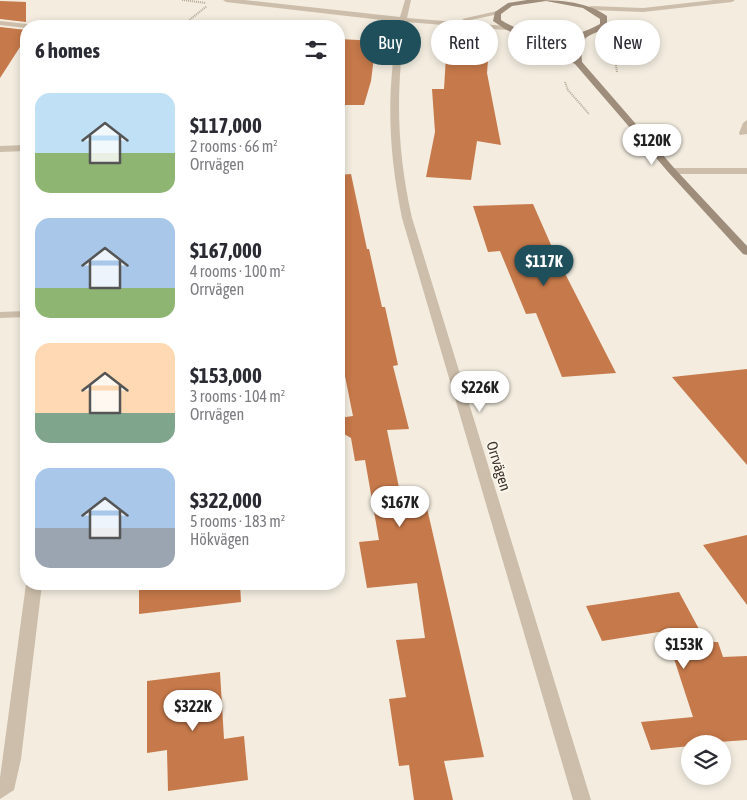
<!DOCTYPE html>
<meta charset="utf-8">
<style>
:root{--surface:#fff;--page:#f7f7f7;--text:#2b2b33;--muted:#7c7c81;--accent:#1f4f5b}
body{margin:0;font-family:"Asap Condensed",sans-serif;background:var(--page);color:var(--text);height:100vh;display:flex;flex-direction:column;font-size:19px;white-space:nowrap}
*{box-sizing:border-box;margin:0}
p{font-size:16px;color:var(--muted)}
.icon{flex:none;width:28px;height:28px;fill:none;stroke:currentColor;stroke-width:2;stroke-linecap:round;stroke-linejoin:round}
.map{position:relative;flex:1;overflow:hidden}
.panel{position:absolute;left:20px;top:20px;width:325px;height:570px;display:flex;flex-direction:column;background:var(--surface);border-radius:20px;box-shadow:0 2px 8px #0003}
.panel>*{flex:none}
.banner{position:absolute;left:360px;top:20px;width:311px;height:45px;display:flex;gap:10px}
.tools{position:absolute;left:681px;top:735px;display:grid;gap:10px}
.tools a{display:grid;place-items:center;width:50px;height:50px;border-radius:50%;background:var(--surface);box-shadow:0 2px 8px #0003;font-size:25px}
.price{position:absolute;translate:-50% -42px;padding:0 11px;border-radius:18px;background:#fff;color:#222;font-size:16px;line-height:32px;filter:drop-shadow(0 1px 2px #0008)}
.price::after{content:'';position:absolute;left:50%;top:30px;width:15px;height:11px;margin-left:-8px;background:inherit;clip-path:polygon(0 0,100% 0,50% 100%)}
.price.selected{background:var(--accent);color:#fff}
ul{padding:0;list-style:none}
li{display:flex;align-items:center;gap:15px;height:125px;padding:0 15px}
li span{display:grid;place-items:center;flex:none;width:140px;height:100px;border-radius:15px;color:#555}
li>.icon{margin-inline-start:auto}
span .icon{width:60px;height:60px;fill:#fffc;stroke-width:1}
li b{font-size:21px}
h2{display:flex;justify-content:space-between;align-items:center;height:60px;padding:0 15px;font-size:21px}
.tag{padding:0 18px;border-radius:22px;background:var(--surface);box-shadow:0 2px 8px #0003;font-size:18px;line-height:45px}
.tag.selected{background:var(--accent);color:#fff}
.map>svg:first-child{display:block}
</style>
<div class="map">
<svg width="747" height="800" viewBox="0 0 747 800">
<rect width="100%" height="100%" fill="#f3ecdf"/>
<g fill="#c6794a">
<polygon points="0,1 26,2 26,22 0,19"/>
<polygon points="0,27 26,30 26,47 20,47 0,78"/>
<polygon points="339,39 376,41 371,81 364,105 339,105"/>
<polygon points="454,46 489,47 487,73 501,145 477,141 471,180 426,177 435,132 432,89 444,89 446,56 453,57"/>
<polygon points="351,174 367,249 369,249 382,307 385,307 398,365 393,366 409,429 387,430 401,497 424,495 484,757 444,761 453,800 414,800 409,765 399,766 389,699 406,697 396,640 425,638 417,583 367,588 359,542 379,540 365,460 355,461 351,438 339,431 339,418 353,416 342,361 339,361 339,175"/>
<polygon points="533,204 555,254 616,373 562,377 536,313 526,314 500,251 488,252 473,206"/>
<polygon points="747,369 747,465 672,377"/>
<polygon points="747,535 747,605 703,545"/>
<polygon points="139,584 240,584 241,602 139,614"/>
<polygon points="679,592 706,642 718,642 723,657 747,656 747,740 690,744 690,746 651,750 641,722 693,717 665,631 602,641 586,606"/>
<polygon points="220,672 224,739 244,736 248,780 168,791 167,750 147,753 147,681"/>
</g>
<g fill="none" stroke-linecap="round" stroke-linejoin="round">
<g stroke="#b7a894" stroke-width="2" stroke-dasharray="1 1" stroke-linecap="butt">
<polyline points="182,0 206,3"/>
<polyline points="182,26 207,6"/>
<polyline points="617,72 613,49 625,38 638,32"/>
<polyline points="565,82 568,90 589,114"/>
</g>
<g fill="#ccbeaa" fill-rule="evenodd">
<path d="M223 0H244L400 17 405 0H411L407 18 506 26 510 28 506 30 406 22C395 91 397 150 412 218L591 800H573L402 218C388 148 386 92 399 22L226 2Z"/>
<polygon points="497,11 501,13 499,14 466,21 462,19"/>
<polygon points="0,21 27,24 31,26 26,26 26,28 0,25"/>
<polygon points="747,120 747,134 740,135 739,133 743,123"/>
<polygon points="26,145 26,151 0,152 0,146"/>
<polygon points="747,168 747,174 672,174 667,171 672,168"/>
<polygon points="26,311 26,317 0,318 0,312"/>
<polygon points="26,584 42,584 21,759 14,790 0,799 0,778"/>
</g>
<polygon fill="#ccbeaa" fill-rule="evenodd" points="714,0 735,0 732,2 643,12 591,10 588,8 591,6 643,8"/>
<path fill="#9f8d7b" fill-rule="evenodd" d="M527 0C554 0 585 0 607 16V27C585 39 580 34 582 62L675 169 747 246V255L743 254 669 173 575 64 505 29 493 21 495 12 508 3ZM546 1 583 8 600 19V24C569 42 531 39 501 20V14L512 6ZM539 39 565 40 577 39 573 45 574 57Z"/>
</g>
<g text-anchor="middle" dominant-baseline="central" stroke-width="4" stroke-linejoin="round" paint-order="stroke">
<g font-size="15" fill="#39312a" stroke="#faf6ec">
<text transform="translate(499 466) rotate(73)">Orrvägen</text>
</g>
</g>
</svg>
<div class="tools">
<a><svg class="icon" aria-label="layers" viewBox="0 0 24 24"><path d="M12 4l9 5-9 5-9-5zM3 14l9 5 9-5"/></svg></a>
</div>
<b class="price" style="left:652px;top:166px">$120K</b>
<b class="price selected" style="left:544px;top:287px">$117K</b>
<b class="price" style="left:480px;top:413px">$226K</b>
<b class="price" style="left:400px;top:528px">$167K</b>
<b class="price" style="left:684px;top:670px">$153K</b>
<b class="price" style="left:193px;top:732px">$322K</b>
<div class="banner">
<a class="tag selected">Buy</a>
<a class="tag">Rent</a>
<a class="tag">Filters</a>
<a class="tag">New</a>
</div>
<section class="panel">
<h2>6 homes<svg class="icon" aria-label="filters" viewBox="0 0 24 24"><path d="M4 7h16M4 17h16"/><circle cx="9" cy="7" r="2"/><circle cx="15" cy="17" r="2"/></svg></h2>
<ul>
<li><span style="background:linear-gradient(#bfe0f5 60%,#8fb573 0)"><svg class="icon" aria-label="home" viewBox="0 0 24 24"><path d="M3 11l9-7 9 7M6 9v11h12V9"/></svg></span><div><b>$117,000</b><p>2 rooms · 66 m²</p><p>Orrvägen</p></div></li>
<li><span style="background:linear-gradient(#a9c7e8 70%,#8fb573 0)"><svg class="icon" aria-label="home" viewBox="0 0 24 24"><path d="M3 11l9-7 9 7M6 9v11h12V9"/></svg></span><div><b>$167,000</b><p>4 rooms · 100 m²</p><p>Orrvägen</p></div></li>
<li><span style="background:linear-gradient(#ffd9b3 70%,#7fa58c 0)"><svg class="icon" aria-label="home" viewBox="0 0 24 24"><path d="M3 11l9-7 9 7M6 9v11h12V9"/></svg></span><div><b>$153,000</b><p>3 rooms · 104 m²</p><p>Orrvägen</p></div></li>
<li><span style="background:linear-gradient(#a9c7e8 60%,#9aa5b1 0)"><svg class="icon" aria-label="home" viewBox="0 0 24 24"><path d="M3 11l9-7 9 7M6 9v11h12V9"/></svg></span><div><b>$322,000</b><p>5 rooms · 183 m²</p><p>Hökvägen</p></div></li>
</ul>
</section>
</div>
